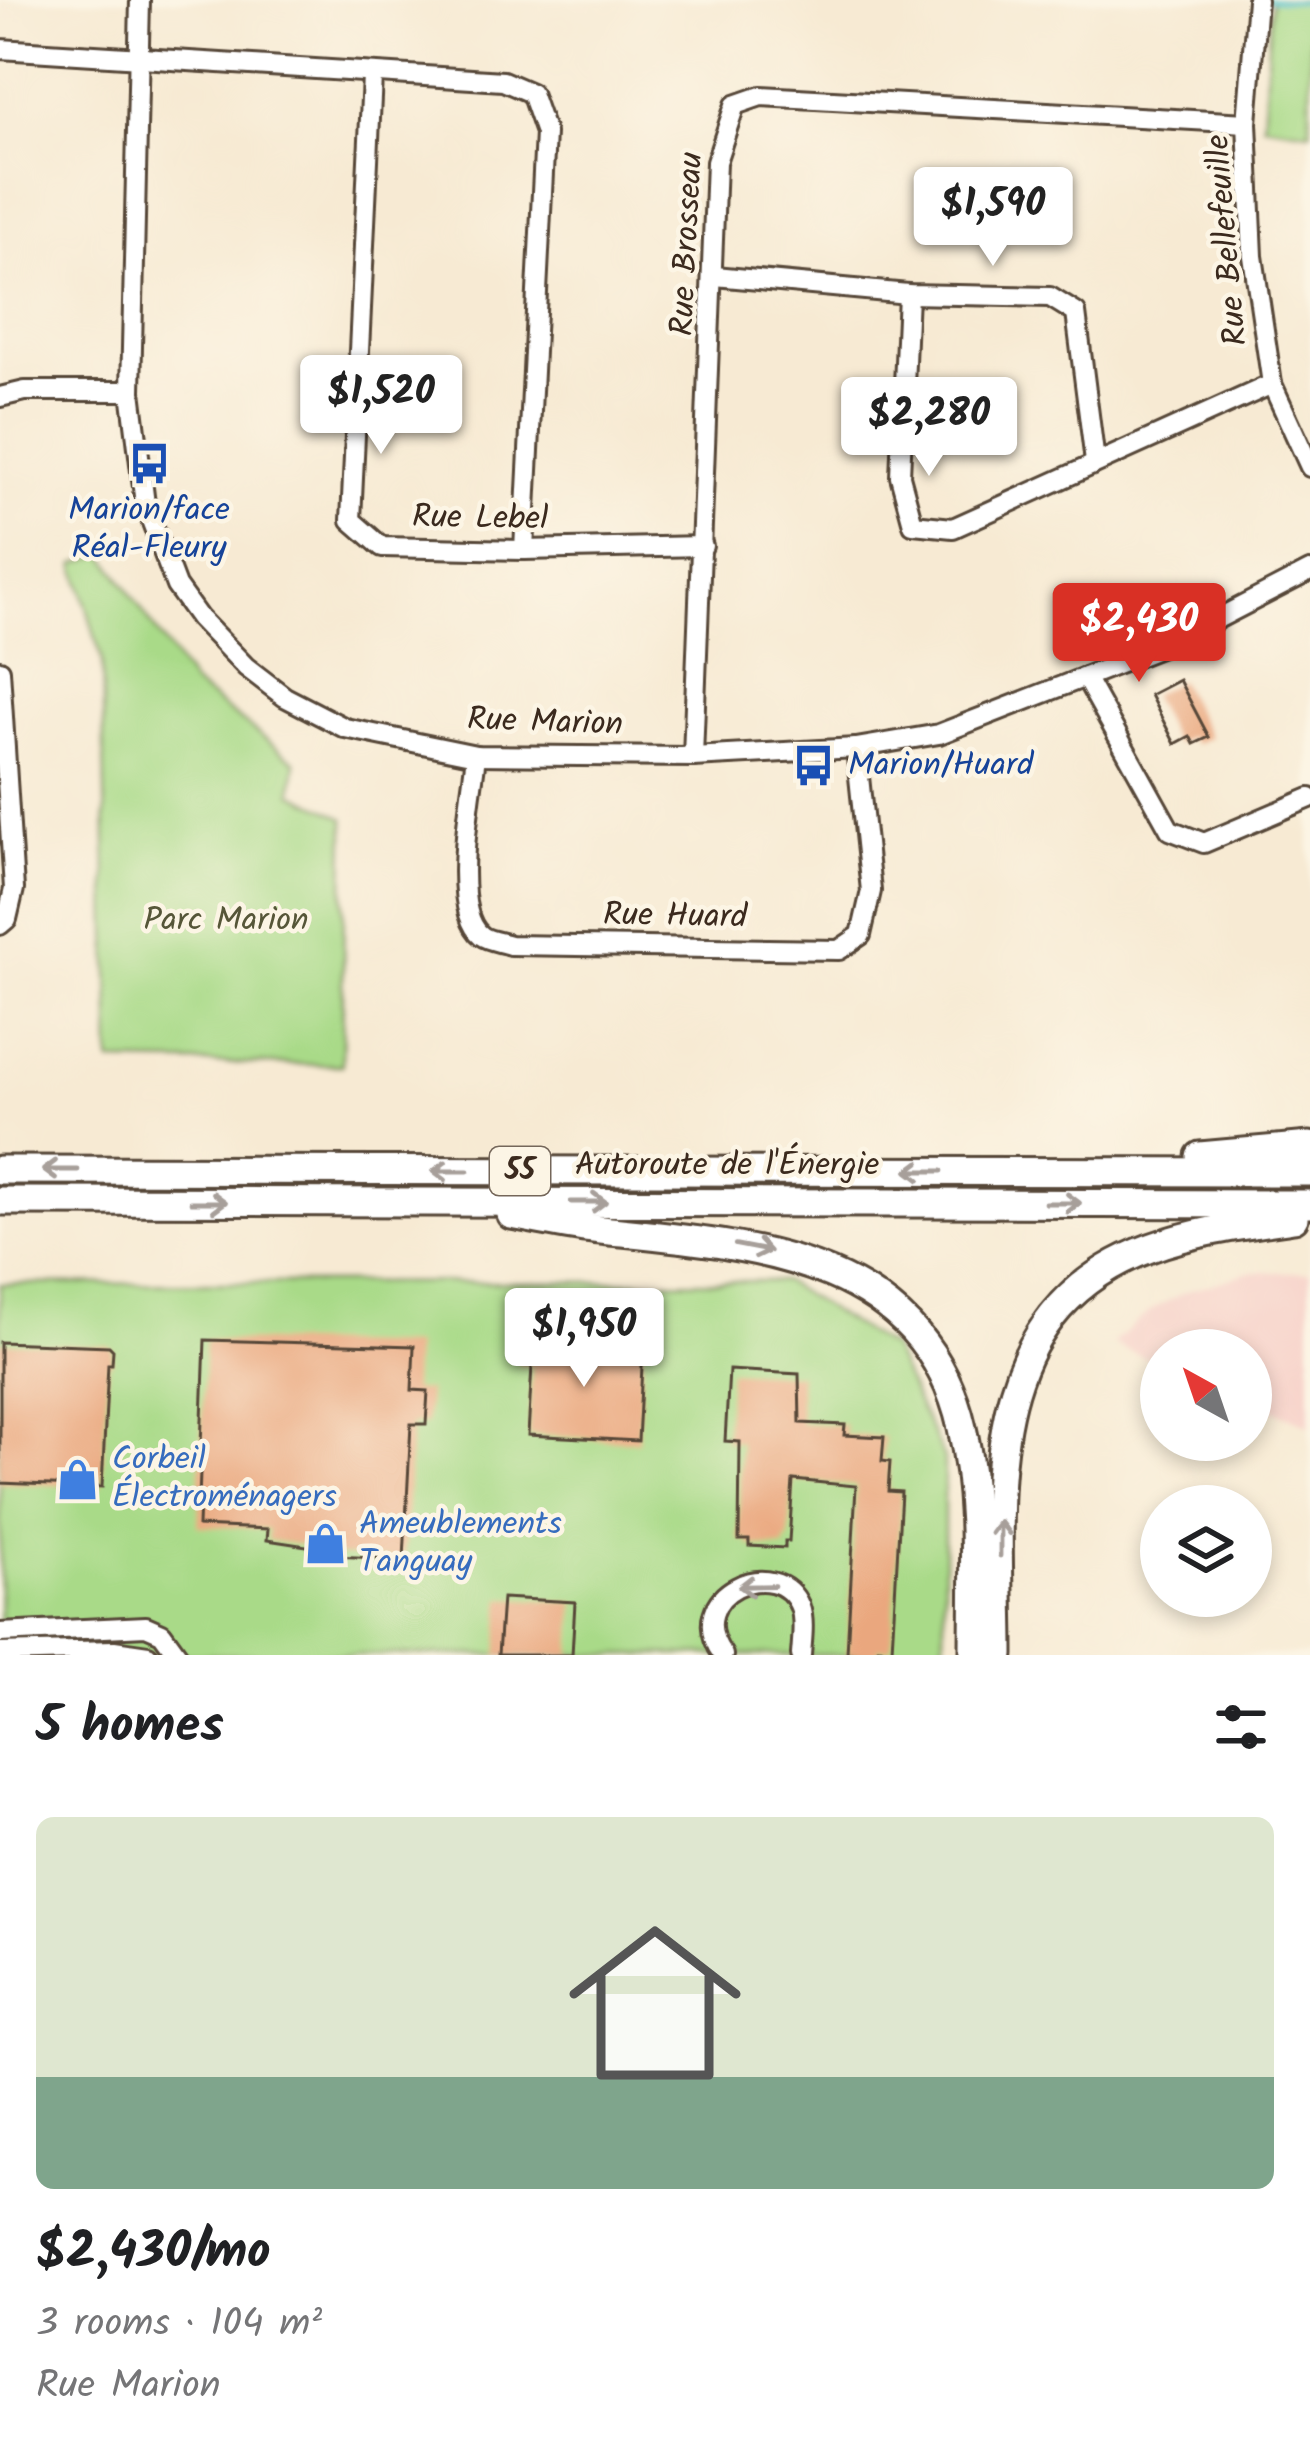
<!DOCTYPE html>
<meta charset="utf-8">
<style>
:root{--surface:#fff;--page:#f6f6f6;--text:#202124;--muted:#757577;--line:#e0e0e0;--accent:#d93025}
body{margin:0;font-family:Kalam,sans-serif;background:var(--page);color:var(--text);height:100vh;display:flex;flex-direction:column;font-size:45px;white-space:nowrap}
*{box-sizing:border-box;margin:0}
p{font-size:39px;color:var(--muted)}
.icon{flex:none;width:66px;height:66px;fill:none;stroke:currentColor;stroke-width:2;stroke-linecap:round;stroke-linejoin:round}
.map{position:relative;height:1655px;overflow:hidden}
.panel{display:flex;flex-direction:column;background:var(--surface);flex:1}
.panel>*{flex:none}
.needle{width:78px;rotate:320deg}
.buttons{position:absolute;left:1140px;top:1329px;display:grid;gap:24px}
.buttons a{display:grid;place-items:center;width:132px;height:132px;border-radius:50%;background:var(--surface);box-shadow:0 6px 18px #0003;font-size:60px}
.price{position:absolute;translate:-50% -102px;padding:0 27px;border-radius:12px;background:#fff;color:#222;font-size:39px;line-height:78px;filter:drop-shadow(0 3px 6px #0008)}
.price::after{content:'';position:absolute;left:50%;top:72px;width:36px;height:27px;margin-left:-18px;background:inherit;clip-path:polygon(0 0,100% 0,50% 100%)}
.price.active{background:var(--accent);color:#fff}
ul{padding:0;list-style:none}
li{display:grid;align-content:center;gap:24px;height:636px;padding:0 36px}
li+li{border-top:3px solid var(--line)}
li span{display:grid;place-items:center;height:372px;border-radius:18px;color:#555}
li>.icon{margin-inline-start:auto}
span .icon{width:216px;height:216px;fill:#fffc;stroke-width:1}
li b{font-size:51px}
h2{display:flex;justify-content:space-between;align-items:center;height:144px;padding:0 36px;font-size:51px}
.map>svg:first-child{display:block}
</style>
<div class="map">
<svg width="1310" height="1655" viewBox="0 0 1310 1655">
<rect width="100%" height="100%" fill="#fcf5e5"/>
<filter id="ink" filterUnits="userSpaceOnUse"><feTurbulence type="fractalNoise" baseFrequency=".00833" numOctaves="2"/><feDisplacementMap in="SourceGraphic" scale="24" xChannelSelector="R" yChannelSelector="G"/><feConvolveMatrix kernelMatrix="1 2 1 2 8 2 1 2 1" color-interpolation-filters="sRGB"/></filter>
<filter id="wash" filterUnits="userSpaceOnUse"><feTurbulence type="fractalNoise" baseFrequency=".004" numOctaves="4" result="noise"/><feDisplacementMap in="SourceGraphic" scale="48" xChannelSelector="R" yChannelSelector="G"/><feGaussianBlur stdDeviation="2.7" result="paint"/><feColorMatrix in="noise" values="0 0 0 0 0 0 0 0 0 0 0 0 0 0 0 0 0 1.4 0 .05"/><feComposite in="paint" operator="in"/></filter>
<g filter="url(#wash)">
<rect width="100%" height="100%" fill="#f7ead3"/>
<polygon fill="#f7d1c9" points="1250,1272 1310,1272 1310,1425 1251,1401 1251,1350 1161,1350 1161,1364 1112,1344 1151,1310 1187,1291"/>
<g fill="#a9da88" stroke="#728253" stroke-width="3">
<polygon points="1271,0 1310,0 1310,131 1263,124"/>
<polygon points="104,554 192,684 296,762 292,793 345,818 342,1065 111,1062 102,661 75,564"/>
<polygon points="782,1281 891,1348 944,1458 944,1655 0,1655 0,1284"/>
</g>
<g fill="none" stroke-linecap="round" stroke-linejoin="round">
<polyline stroke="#53c1c8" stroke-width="4.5" points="1261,0 1310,2"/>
</g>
<g id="blocks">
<g fill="#eaa77e">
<polygon points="1179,680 1209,737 1194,744 1190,736 1175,744 1150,695"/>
<polygon points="205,1340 414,1346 412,1390 428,1391 426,1424 411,1424 404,1559 332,1556 333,1550 267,1540 268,1529 198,1526"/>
<polygon points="519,1341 643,1348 638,1441 528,1435 532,1366 518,1365"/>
<polygon points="0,1342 109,1346 113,1350 112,1364 108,1364 102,1487 0,1483"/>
<polygon points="729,1370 799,1374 800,1423 845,1425 844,1435 884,1437 882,1461 890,1462 888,1491 901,1492 892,1649 878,1648 878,1655 847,1653 856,1486 793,1480 789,1541 785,1541 785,1548 749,1546 749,1540 739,1540 740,1442 725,1441"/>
<polygon points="502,1598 575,1602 572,1655 498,1655"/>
</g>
</g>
</g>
<g filter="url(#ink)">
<use href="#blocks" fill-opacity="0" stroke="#574739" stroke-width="3"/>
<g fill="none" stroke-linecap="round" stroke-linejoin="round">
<defs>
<g id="minor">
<polyline points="140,0 131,391 145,504 176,586 199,618 246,667 285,697 345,728 476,755 693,757 856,748 939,734 1085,677 1167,645 1310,571"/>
<polyline points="1257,0 1247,123 1253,256 1272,384 1310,467"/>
<polyline points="0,49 503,81 531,93 545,133 524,550"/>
<polyline points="372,76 351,520 382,547 524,550 703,546"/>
<polyline points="715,276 908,294 1050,297 1076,313 1095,462"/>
<polyline points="908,294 900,476 913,524 953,528 1272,384"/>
<polyline points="0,397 25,391 131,391"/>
<polyline points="0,670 14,889 7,919 0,925"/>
<polyline points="1085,677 1170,830 1204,843 1310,798"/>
<path d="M476 755C472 795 448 910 482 936 489 941 502 942 510 945L839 950 861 935 871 891 856 748"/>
<polyline points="693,757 716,162 735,105 761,96 1247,123"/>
<polyline points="0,1633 146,1626 162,1633 178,1655"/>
<polyline points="0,1653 114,1650 148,1655"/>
<path d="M723 1655C679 1594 778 1551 800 1607 805 1621 802 1640 801 1655"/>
</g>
<g id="highway">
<polyline points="1200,1156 1310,1146"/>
<polyline points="0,1170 1310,1172"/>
<polyline points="0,1201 1310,1204"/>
<path d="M511 1215C541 1220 571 1227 601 1230 746 1245 922 1254 962 1428 979 1501 974 1580 974 1655"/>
<path d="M1000 1655C1000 1501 970 1315 1150 1248 1196 1231 1245 1225 1294 1218"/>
</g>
</defs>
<use href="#minor" stroke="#574739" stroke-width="24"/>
<use href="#highway" stroke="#574739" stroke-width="33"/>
<use href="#minor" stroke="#fff" stroke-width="18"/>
<use href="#highway" stroke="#fff" stroke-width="27"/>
</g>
<defs><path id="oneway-shaft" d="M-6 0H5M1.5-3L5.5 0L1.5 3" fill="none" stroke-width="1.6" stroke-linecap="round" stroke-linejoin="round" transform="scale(3)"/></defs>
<g stroke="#a79f9a">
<use href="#oneway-shaft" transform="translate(60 1170) rotate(-180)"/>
<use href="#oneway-shaft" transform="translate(450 1171) rotate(-180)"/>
<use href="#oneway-shaft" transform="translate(924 1171) rotate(-180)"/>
<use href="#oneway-shaft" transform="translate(209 1202)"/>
<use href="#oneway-shaft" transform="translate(589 1202)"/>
<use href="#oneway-shaft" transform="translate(1063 1203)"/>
<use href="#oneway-shaft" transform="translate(753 1248) rotate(11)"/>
<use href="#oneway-shaft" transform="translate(1000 1538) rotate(-90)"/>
<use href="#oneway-shaft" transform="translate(756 1586) rotate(179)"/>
</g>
</g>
<defs>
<symbol id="bus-bare" viewBox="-9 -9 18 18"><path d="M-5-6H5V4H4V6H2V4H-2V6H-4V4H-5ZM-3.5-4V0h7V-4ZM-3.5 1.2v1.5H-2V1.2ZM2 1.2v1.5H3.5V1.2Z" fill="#1a4fb4" stroke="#fcf5e5" stroke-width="2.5" paint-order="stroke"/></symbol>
<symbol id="shop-bare" viewBox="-9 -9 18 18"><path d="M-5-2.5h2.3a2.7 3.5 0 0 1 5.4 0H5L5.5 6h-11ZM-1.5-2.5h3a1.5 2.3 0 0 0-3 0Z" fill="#3f7fe0" stroke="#fcf5e5" stroke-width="2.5" paint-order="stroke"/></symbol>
</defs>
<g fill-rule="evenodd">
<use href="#bus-bare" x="120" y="434" width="59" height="59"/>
<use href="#bus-bare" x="784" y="736" width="59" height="59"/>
<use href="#shop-bare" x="48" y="1450" width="59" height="59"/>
<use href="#shop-bare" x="296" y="1514" width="59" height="59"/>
</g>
<g text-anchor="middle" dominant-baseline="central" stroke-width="9" stroke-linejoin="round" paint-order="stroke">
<rect fill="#fcf5e5" stroke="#75675a" stroke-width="3" x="490" y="1147" width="60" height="48" rx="9"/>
<g font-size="30" font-weight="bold" fill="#3b2a1e">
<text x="520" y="1171">55</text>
</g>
<g font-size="33" fill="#3b2a1e" stroke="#fcf5e5">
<text transform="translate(1228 240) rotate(-95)">Rue Bellefeuille</text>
<text transform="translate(688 244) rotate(-87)">Rue Brosseau</text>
<text transform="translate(480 519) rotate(1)">Rue Lebel</text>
<text transform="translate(545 723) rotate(2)">Rue Marion</text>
<text transform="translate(675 917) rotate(1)">Rue Huard</text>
<text x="727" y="1166">Autoroute de l'Énergie</text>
</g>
<g font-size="33" fill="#164399" stroke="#fcf5e5">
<text x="149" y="511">Marion/face<tspan x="149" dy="38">Réal-Fleury</tspan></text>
<text x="848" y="766" text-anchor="start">Marion/Huard</text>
</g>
<g font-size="33" fill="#565638" stroke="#fcf5e5">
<text x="226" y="921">Parc Marion</text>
</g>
<g font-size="33" fill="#366cbe" stroke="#fcf5e5" text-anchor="start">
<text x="112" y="1460">Corbeil<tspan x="112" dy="38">Électroménagers</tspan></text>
<text x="359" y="1525">Ameublements<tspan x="359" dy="38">Tanguay</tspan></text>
</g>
</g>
</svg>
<div class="buttons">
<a><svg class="needle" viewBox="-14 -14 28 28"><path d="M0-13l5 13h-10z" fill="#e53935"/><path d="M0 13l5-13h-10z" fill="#757577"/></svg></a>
<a><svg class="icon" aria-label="layers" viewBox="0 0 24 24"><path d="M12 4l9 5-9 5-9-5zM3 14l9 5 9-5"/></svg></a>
</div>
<b class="price" style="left:993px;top:269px">$1,590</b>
<b class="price" style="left:381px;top:457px">$1,520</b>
<b class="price" style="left:929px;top:479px">$2,280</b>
<b class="price active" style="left:1139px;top:685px">$2,430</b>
<b class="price" style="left:584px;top:1390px">$1,950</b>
</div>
<section class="panel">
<h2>5 homes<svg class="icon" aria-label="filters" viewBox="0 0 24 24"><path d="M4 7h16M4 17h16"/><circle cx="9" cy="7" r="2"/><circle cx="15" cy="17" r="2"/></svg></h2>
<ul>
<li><span style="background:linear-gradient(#dfe7d0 70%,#7fa58c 0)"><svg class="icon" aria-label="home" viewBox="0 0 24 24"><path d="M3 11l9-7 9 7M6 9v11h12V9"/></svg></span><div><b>$2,430/mo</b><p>3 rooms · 104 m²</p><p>Rue Marion</p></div></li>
</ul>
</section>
